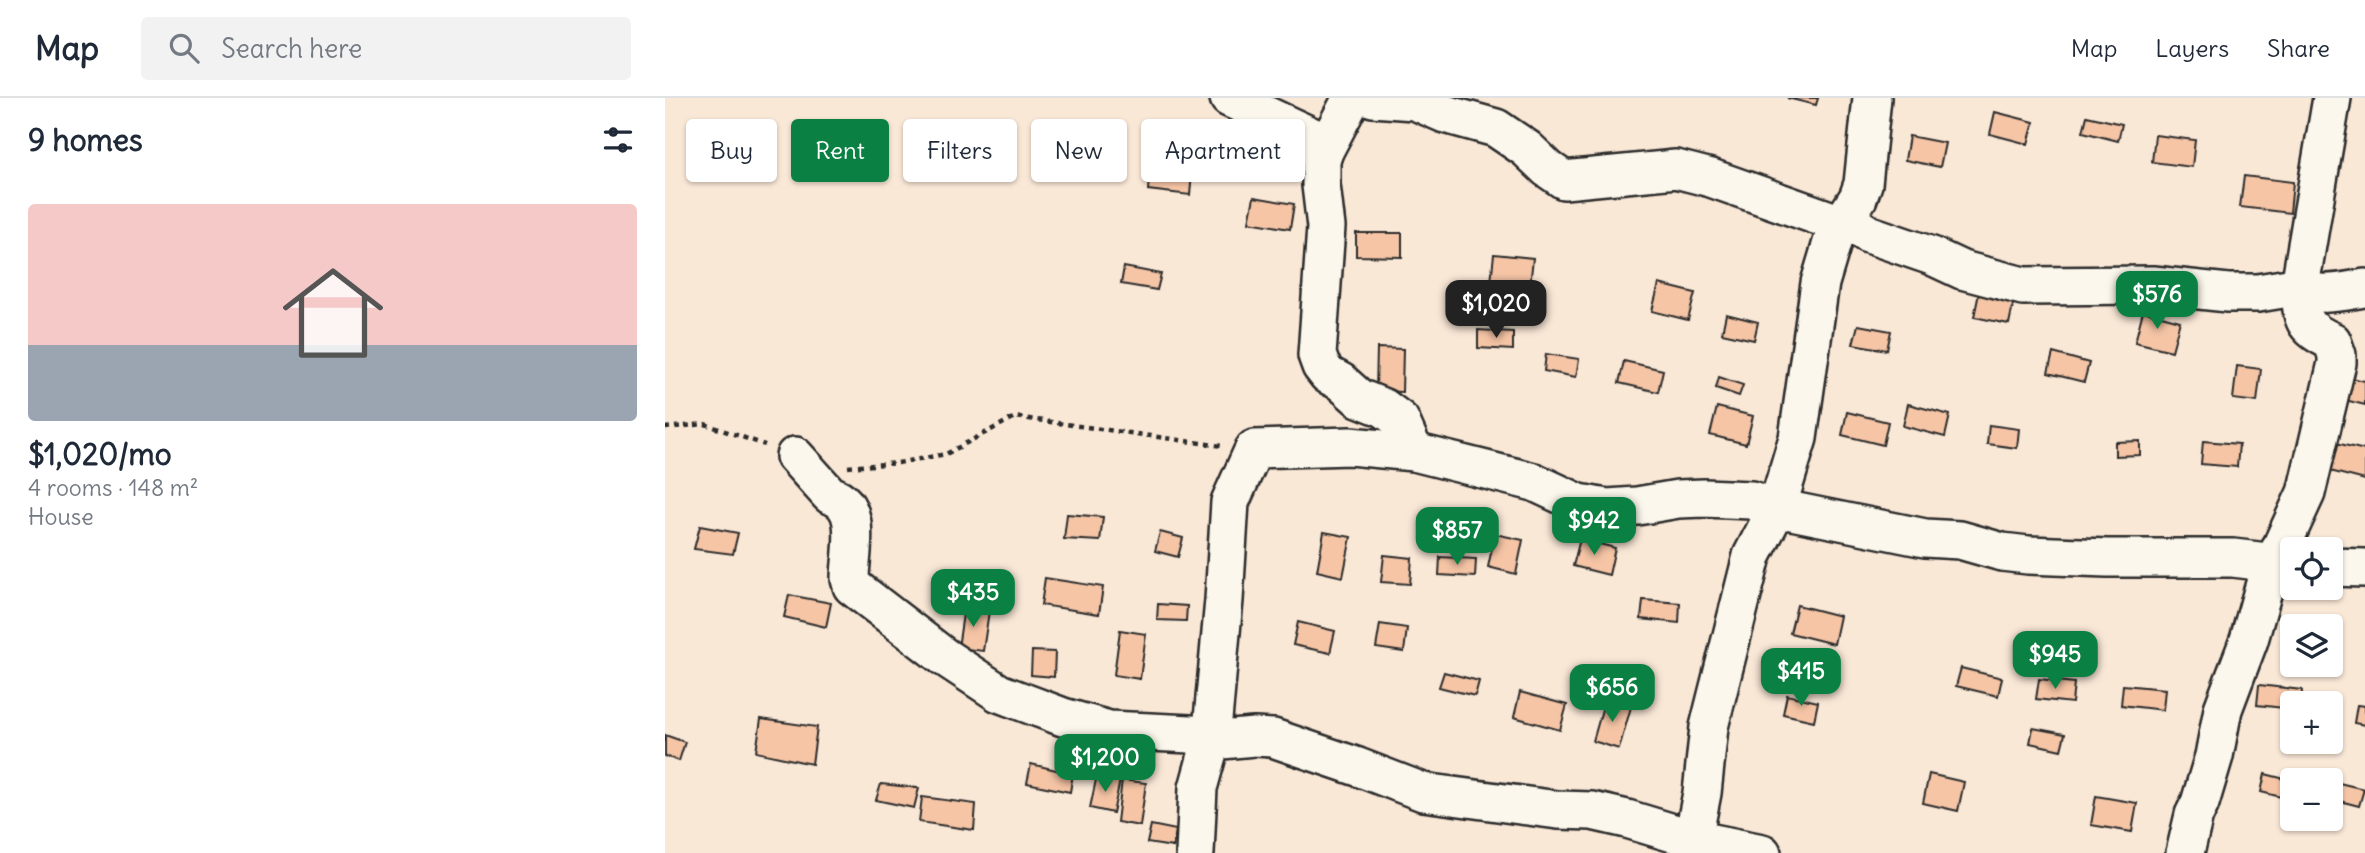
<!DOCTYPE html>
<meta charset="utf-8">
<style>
:root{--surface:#fff;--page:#f2f2f3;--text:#1f2937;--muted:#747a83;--line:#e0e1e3;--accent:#0b8043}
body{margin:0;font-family:Delius,sans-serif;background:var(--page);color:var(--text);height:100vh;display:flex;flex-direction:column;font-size:26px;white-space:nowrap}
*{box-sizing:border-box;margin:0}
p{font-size:23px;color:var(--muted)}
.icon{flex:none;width:38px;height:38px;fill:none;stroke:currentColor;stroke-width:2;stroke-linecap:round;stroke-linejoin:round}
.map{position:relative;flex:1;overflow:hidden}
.side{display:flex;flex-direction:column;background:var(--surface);width:665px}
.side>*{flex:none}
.banner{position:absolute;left:21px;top:21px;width:665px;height:63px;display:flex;gap:14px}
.controls{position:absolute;left:1615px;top:439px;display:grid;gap:14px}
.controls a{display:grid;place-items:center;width:63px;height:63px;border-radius:7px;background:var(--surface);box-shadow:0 2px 5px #0004;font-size:35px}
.price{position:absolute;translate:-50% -60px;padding:0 16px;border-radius:14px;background:var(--accent);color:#fff;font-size:23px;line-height:46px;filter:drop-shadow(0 2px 4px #0008)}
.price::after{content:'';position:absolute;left:50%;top:42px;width:21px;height:16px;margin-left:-10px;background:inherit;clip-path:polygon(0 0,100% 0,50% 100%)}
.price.selected{background:#222;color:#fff}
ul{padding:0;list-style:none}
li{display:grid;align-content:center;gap:14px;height:371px;padding:0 28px}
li+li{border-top:2px solid var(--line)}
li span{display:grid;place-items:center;height:217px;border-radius:7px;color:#555}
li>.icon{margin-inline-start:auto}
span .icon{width:126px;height:126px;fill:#fffc;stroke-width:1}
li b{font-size:30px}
h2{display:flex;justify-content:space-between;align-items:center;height:84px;padding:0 28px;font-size:30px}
.pill{padding:0 24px;border-radius:7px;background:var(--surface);box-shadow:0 2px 5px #0004;font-size:24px;line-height:63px}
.pill.selected{background:var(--accent);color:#fff}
header{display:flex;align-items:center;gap:42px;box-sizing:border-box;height:98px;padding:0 35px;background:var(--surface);border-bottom:2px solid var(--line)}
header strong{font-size:33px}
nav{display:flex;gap:38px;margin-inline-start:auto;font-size:24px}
.search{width:490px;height:63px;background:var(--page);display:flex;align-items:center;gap:18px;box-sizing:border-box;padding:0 24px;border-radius:7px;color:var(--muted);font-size:26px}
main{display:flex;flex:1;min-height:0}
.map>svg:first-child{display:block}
</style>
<header>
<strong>Map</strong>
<div class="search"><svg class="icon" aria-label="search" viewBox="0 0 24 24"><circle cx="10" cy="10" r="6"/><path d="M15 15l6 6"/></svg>Search here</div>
<nav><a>Map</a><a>Layers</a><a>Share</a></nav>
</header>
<main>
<section class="side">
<h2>9 homes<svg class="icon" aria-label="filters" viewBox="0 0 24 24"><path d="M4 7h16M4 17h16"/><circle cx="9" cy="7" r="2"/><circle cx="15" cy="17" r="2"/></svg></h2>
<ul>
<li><span style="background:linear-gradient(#f6c9c9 65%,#9aa5b1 0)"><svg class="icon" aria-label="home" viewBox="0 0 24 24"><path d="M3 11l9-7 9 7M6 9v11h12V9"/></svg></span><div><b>$1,020/mo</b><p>4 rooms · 148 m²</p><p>House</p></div></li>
</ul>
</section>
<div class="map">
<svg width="1700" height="755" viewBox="0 0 1700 755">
<rect width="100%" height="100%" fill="#fae8d7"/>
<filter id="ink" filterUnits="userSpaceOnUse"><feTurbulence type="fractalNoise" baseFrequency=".0143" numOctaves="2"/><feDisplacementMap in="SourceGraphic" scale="14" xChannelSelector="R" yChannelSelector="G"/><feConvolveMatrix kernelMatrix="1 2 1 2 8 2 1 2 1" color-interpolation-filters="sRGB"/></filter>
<g filter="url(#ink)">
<g fill="#f6c5a6" stroke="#2b2b2b" stroke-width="2">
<polygon points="1122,0 1153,0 1151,7"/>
<polygon points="1330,14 1369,24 1363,46 1325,36"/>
<polygon points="1422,18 1457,26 1453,43 1418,34"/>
<polygon points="1490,37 1530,42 1527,69 1487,64"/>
<polygon points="1244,38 1280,45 1275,69 1240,62"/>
<polygon points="485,70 527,74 525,97 483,92"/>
<polygon points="1579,78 1628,84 1625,115 1575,109"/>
<polygon points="589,99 629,106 625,131 584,124"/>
<polygon points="691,135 737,135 737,159 691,158"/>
<polygon points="829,156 868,160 865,188 826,184"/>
<polygon points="459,169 496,176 492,192 456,186"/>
<polygon points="994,186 1030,195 1023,222 987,213"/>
<polygon points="1315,190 1350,197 1344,226 1309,219"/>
<polygon points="1478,213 1515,223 1507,253 1470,244"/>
<polygon points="1061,216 1093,224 1089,242 1057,235"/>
<polygon points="1193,227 1226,233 1222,252 1188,246"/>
<polygon points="813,232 848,234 848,252 813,250"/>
<polygon points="712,250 738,251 737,294 711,293"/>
<polygon points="1388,255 1424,265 1419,284 1383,275"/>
<polygon points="881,256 914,261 911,279 879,273"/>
<polygon points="959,263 998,272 993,294 954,285"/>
<polygon points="1572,268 1596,271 1592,304 1568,301"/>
<polygon points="1678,278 1700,283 1700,307 1672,300"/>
<polygon points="1054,279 1078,287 1074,298 1051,290"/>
<polygon points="1243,306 1285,317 1280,339 1238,328"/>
<polygon points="1052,309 1088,318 1081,346 1045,337"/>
<polygon points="1182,314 1223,324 1218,347 1177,337"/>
<polygon points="1324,327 1354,331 1352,350 1322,346"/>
<polygon points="1475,343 1475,357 1450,358 1450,344"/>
<polygon points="1538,343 1574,346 1572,369 1536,366"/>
<polygon points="1671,345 1700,352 1700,382 1665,373"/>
<polygon points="402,416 438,419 435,443 399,441"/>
<polygon points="35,428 73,435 68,456 29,451"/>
<polygon points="495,434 518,440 513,459 490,453"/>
<polygon points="659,434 686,439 678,479 652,473"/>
<polygon points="830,436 858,442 851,476 823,469"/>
<polygon points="915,441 950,450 944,477 908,468"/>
<polygon points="719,457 747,460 745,486 716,484"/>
<polygon points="775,459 811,461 810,479 774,477"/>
<polygon points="380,480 438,489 434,516 376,507"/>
<polygon points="124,497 166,505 161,529 119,519"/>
<polygon points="978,502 1015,505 1014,525 976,521"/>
<polygon points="493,506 522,508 521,523 492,522"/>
<polygon points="1132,507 1175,518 1169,546 1125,535"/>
<polygon points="299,509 324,513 318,553 293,550"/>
<polygon points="633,524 670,533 665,555 628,547"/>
<polygon points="715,526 742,530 739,554 711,550"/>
<polygon points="455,532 481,536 475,581 449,577"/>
<polygon points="367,553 390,554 389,579 366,577"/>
<polygon points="1296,570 1337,580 1333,598 1291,588"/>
<polygon points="779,574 814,583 810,598 774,589"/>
<polygon points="1374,581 1409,585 1407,605 1371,601"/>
<polygon points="1458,587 1500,591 1498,612 1456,607"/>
<polygon points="1594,587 1637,592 1636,606 1628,606 1628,611 1592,607"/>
<polygon points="855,594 902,607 895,632 849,619"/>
<polygon points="1122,597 1153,604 1149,623 1118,616"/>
<polygon points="940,601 966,609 954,651 928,643"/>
<polygon points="1692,607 1700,608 1700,627 1689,625"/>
<polygon points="96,621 152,629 147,666 91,654"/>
<polygon points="1368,630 1400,636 1396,652 1365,645"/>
<polygon points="0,637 20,644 14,663 0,658"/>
<polygon points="366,666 408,676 405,694 362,685"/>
<polygon points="1264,676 1299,684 1293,713 1258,705"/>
<polygon points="1600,676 1628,683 1628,702 1596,694"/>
<polygon points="432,677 455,682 448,715 425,710"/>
<polygon points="457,682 481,685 475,728 452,724"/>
<polygon points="1670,684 1699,691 1694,708 1667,701"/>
<polygon points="216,686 254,690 249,710 211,702"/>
<polygon points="1431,698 1472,705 1467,734 1426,727"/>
<polygon points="257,699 311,706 309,732 254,724"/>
<polygon points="486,727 511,732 508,749 482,745"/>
</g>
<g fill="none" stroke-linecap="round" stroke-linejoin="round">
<defs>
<g id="minor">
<polyline points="564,0 648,39 652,41 659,53 656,63 656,87 661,129 652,257 656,268 663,277 676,284 694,300 719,310 735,322 749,354"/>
<path d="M708 0 750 3 780 16 831 30 862 51 883 71 899 82 1011 71 1046 80 1176 126 1194 130 1203 136 1267 158 1297 172 1358 188 1488 187 1563 195H1593L1635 188C1651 201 1680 193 1700 190"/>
<polyline points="659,53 687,0"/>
<path d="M130 358 165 397C199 407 185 455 185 481L187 488 278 558 334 595 398 619 444 632 526 636 546 643 589 639 608 640 693 669 758 694 893 712 927 713 962 721 1028 741 1097 755"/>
<polyline points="1666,469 1700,470"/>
<polyline points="530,755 533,690 546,643 559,502 565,404 589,351 685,348 749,354 869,384 914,405 930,408 943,410 972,408 1013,401 1039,400 1086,402 1112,410 1260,440 1295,442 1337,454 1363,457 1442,460 1568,460 1628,467"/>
<polyline points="1030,755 1028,741 1037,695 1044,629 1087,458 1112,410 1133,340 1155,185 1169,138 1193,100 1198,86 1207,0"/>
<path d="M1520 755 1529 717 1535 705 1549 658 1558 611 1584 542 1601 482 1641 395 1672 265V257L1667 243C1636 230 1637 219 1635 188L1667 0"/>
</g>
</defs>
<use href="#minor" stroke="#2b2b2b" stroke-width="42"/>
<g stroke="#2b2b2b" stroke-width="4.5" stroke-dasharray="5 5" stroke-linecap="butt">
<polyline points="0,330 40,326 100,347"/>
<polyline points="183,369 233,365 281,356 350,319 557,348"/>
</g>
<use href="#minor" stroke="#fbf7ec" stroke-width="37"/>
</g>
</g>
</svg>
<div class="controls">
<a><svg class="icon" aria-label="locate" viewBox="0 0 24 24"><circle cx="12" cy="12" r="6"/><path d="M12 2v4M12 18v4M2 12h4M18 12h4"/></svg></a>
<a><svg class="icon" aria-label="layers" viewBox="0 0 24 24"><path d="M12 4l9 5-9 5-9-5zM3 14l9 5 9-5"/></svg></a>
<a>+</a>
<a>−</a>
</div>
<b class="price" style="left:1492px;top:233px">$576</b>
<b class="price selected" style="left:831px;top:242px">$1,020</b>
<b class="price" style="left:929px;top:459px">$942</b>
<b class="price" style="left:792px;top:469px">$857</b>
<b class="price" style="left:308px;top:531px">$435</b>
<b class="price" style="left:1390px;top:593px">$945</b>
<b class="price" style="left:1136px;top:610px">$415</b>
<b class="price" style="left:947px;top:626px">$656</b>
<b class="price" style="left:440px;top:696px">$1,200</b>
<div class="banner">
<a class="pill">Buy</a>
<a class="pill selected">Rent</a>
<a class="pill">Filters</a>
<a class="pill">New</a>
<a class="pill">Apartment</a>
</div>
</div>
</main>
